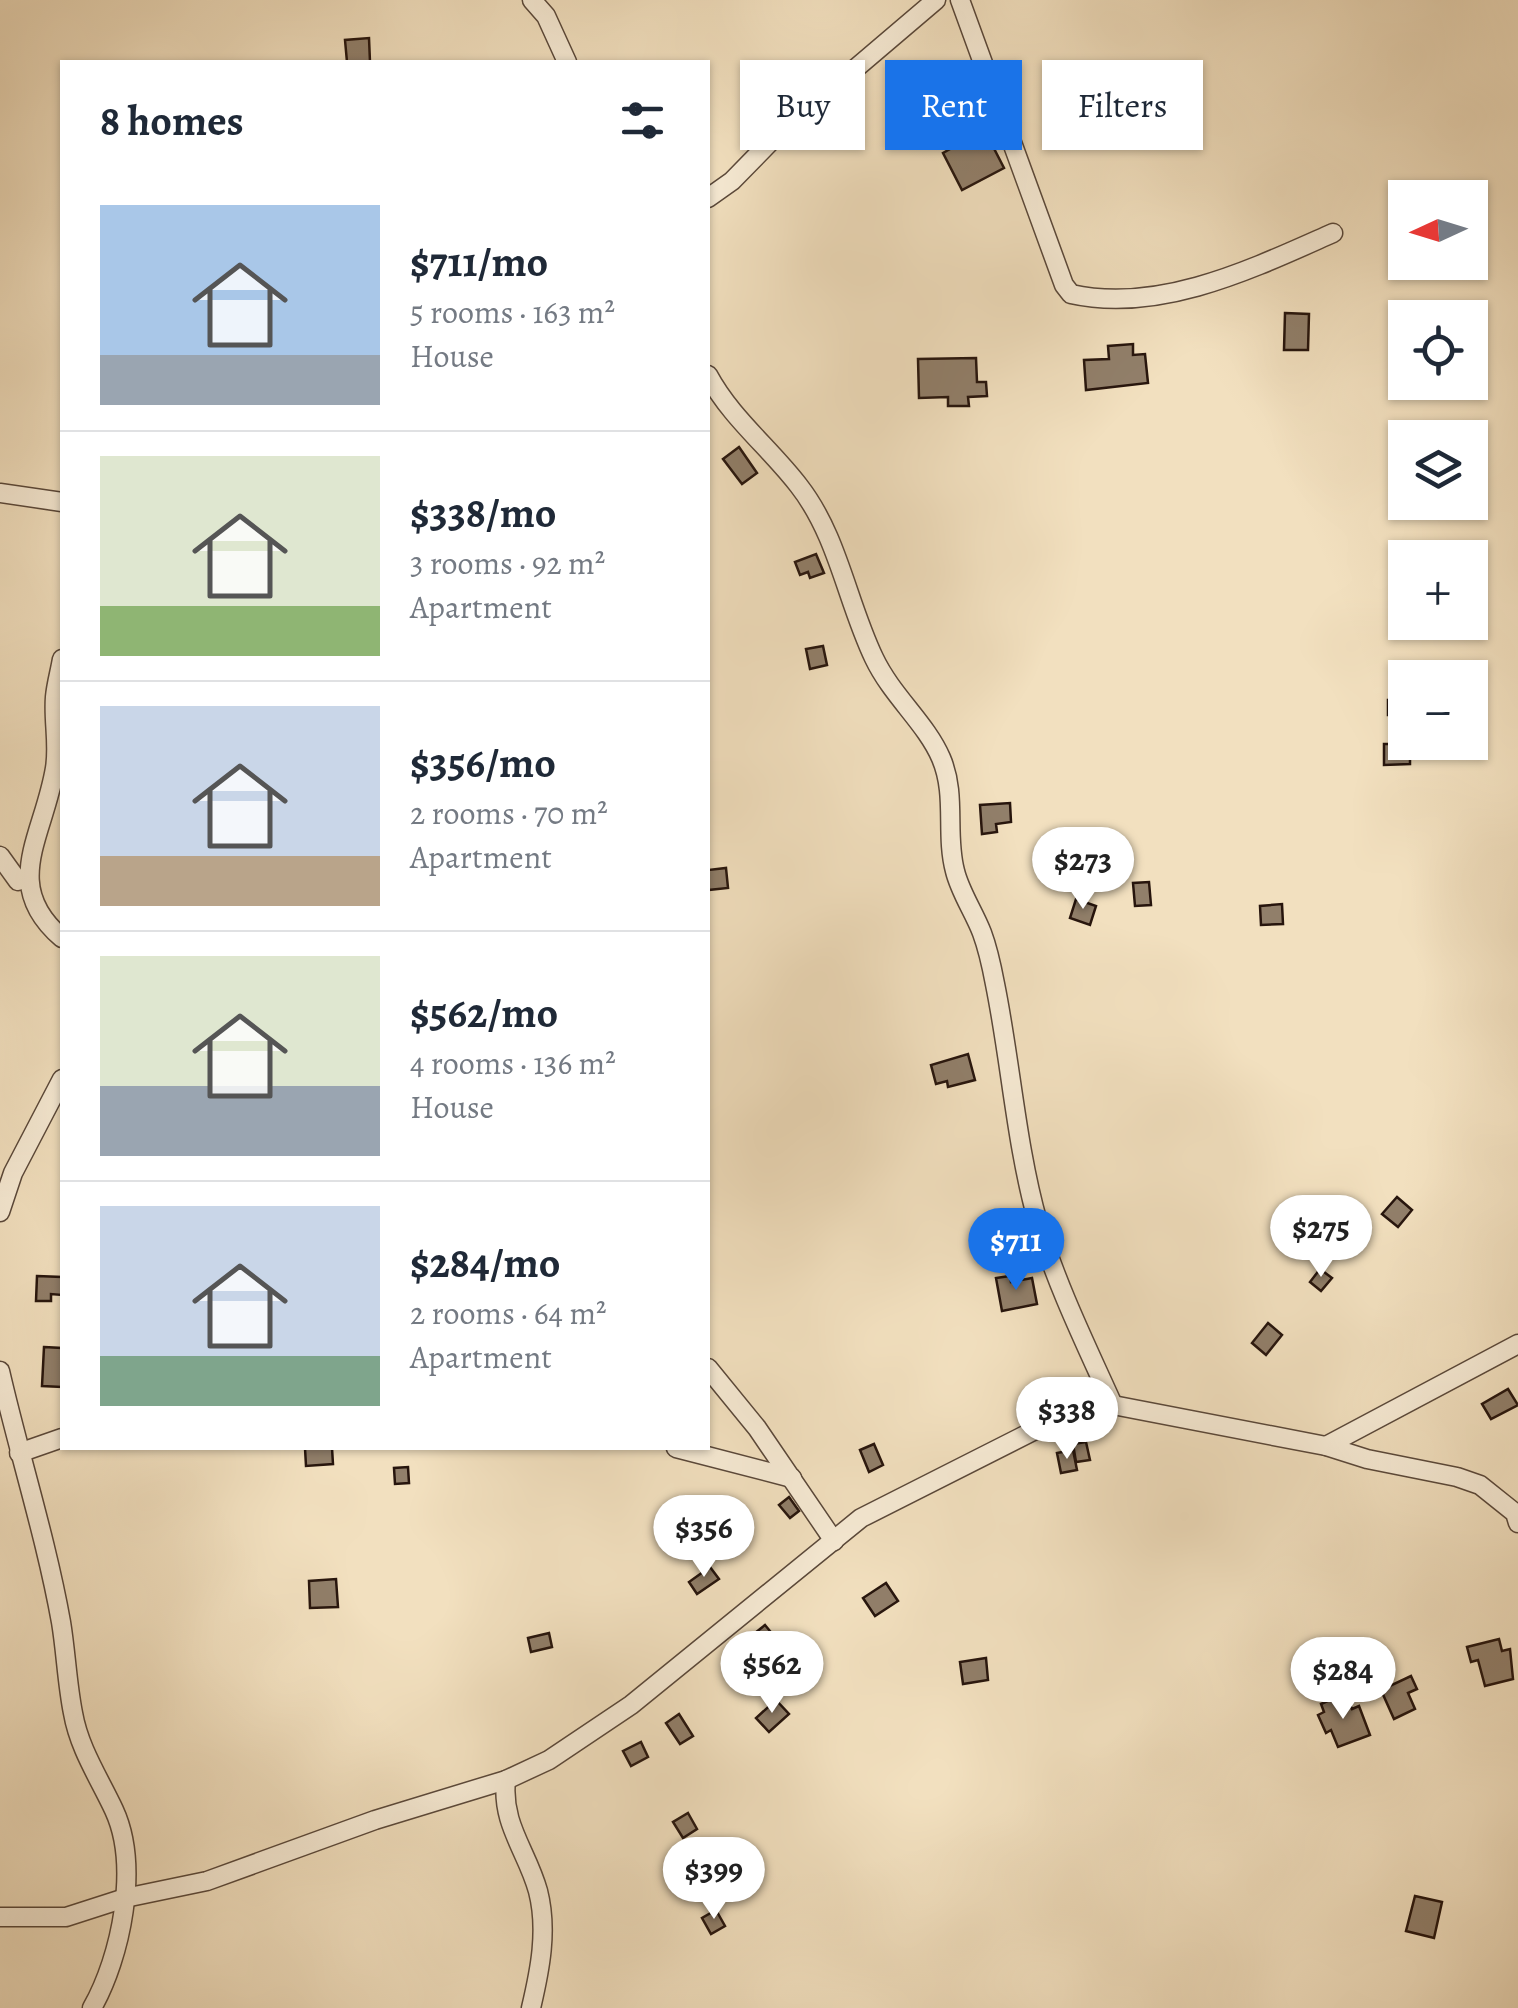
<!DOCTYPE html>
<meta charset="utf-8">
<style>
:root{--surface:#fff;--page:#f6f6f7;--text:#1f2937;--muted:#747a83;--line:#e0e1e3;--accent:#1a73e8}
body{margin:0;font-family:Alegreya,serif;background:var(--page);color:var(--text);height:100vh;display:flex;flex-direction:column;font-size:38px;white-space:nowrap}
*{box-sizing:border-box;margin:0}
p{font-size:32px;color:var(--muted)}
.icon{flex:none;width:55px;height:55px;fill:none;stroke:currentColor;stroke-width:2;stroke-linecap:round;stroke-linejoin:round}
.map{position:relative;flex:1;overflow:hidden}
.details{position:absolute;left:60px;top:60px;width:650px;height:1390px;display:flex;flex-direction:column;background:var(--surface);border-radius:0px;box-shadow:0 2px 8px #0004}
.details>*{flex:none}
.top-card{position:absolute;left:740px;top:60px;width:628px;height:90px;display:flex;gap:20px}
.needle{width:65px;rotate:266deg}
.fabs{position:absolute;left:1388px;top:180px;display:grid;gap:20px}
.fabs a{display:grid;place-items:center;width:100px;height:100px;border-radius:0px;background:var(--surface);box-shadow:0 2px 8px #0004;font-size:50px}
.price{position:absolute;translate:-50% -85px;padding:0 22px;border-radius:35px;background:#fff;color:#222;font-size:32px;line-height:65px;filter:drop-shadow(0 2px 5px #0008)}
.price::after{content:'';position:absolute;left:50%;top:60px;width:30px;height:22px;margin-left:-15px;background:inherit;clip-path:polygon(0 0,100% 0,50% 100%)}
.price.selected{background:var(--accent);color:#fff}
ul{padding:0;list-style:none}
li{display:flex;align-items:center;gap:30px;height:250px;padding:0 40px}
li+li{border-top:2px solid var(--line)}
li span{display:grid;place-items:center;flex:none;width:280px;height:200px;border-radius:0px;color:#555}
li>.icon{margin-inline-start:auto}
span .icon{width:120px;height:120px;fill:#fffc;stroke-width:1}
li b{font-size:42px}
h2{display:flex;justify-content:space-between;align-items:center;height:120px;padding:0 40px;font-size:42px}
.pill{padding:0 35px;border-radius:0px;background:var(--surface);box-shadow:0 2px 8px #0004;font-size:35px;line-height:90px}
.pill.selected{background:var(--accent);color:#fff}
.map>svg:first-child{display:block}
</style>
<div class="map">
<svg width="1518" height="2008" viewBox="0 0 1518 2008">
<rect width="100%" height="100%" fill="#f2e0bf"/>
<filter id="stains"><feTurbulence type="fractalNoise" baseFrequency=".002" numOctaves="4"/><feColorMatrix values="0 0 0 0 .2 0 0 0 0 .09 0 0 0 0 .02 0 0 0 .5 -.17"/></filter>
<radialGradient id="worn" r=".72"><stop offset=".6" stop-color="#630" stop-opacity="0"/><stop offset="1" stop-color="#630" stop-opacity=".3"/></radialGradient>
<g fill="#917f6a" stroke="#27150d" stroke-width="2.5">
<polygon points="369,38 370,62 347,62 345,40"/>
<polygon points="967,125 975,139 986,133 1004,168 962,190 943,153 950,149 944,137"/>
<polygon points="1285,313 1309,314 1308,350 1284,350"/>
<polygon points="1133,344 1133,355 1145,354 1148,383 1086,390 1084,360 1109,359 1108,346"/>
<polygon points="976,358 977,382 986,382 987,396 968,397 969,406 948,406 948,397 919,398 918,359"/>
<polygon points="739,447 757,473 742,484 723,459"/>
<polygon points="816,554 824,573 810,578 808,572 800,575 795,562"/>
<polygon points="823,646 827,665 810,669 806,649"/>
<polygon points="1405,699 1405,715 1388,715 1388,700"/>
<polygon points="1384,744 1410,744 1410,764 1384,765"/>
<polygon points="1010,803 1011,822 996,824 997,832 982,834 980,805"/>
<polygon points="726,868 728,888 708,890 708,870"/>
<polygon points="1149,882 1151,905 1135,906 1133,883"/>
<polygon points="1076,899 1096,906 1090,925 1070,918"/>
<polygon points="1282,904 1283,924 1261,925 1260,906"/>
<polygon points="968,1054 975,1080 948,1087 947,1081 936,1084 931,1065"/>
<polygon points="1397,1197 1412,1210 1398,1227 1382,1214"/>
<polygon points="1320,1269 1332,1278 1321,1291 1310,1282"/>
<polygon points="37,1276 62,1277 62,1295 51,1294 51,1301 36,1301"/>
<polygon points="1010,1276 1011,1282 1032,1278 1037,1304 1002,1311 996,1278"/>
<polygon points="1268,1323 1282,1335 1266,1355 1252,1343"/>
<polygon points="44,1347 62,1348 62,1387 42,1386"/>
<polygon points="1508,1389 1518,1405 1491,1419 1482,1404"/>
<polygon points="1086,1442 1090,1460 1076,1462 1073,1444"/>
<polygon points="874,1444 883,1465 869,1472 860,1450"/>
<polygon points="305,1448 332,1448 333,1464 306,1466"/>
<polygon points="1073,1450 1077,1470 1061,1473 1057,1453"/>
<polygon points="408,1467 409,1483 395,1484 394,1468"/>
<polygon points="789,1497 799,1511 790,1518 779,1505"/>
<polygon points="710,1567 719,1579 697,1594 689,1582"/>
<polygon points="336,1579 338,1607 310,1608 309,1581"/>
<polygon points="886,1583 898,1601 875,1616 863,1598"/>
<polygon points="765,1625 774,1636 759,1648 750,1637"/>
<polygon points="549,1633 552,1647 531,1652 528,1638"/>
<polygon points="1499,1639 1502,1651 1510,1649 1513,1679 1485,1686 1478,1660 1471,1662 1467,1647"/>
<polygon points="986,1658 988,1680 963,1684 960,1662"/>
<polygon points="1411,1676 1417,1689 1408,1693 1415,1709 1394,1719 1381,1690"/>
<polygon points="1334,1698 1337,1705 1348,1700 1352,1709 1359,1706 1370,1735 1338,1747 1331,1730 1326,1733 1318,1715 1324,1712 1321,1704"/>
<polygon points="776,1700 789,1714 769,1732 756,1718"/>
<polygon points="679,1714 693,1736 680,1744 666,1723"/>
<polygon points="641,1742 648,1757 631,1766 623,1751"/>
<polygon points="688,1813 697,1829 683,1838 673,1822"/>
<polygon points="1415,1896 1442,1902 1434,1938 1406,1931"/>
<polygon points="716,1910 725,1926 711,1934 702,1918"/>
</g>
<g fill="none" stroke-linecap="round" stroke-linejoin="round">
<defs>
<g id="minor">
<polyline points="532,0 546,16 567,62"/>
<path d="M960 0 1064 285 1071 294C1160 314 1254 268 1333 233"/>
<polyline points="708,198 732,181 775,137 936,0"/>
<path d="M708 375C731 418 770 448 799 486 838 536 847 602 874 658 892 696 926 723 941 758 957 795 945 834 955 871 960 892 974 912 982 933 988 949 992 968 995 984 1011 1063 1016 1145 1038 1223 1057 1286 1086 1345 1113 1405"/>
<polyline points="0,493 62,502"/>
<path d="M62 659C60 671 56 685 55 697 53 720 59 745 55 768 44 836 0 885 62 938"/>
<polyline points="0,856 18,881"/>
<polyline points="0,1212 13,1173 62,1079"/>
<polyline points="708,1368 757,1428 834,1541"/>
<path d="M0 1371C19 1454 46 1538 61 1622 66 1652 67 1683 73 1713 79 1748 99 1778 114 1810 140 1866 121 1957 92 2008"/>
<polyline points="1326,1446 1518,1344"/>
<polyline points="676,1448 792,1478"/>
<polyline points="19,1453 62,1438"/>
<path d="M506 1780C501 1824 527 1851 538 1891 548 1930 540 1970 531 2008"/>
<polyline points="0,1917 66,1917 125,1898 207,1881 375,1820 506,1780 549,1760 631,1705 861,1518 1055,1420 1113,1405 1326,1446 1367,1459 1457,1477 1480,1485 1515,1513 1518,1523"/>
</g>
</defs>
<use href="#minor" stroke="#5a483a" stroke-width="21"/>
<use href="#minor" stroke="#f7ebd5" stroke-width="18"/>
</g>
<rect width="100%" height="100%" filter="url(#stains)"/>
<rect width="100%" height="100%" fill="url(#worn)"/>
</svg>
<div class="fabs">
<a><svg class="needle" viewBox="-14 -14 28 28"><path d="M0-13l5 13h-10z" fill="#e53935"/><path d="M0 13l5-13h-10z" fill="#747a83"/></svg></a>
<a><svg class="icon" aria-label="locate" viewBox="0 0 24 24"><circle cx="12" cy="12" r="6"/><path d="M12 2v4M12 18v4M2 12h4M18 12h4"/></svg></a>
<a><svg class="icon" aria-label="layers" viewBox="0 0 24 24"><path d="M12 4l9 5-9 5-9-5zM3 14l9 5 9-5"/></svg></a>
<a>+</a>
<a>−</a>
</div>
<b class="price" style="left:1083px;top:912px">$273</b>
<b class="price" style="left:1321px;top:1280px">$275</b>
<b class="price selected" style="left:1016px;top:1293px">$711</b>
<b class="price" style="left:1067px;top:1462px">$338</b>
<b class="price" style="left:704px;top:1580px">$356</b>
<b class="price" style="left:772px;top:1716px">$562</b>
<b class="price" style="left:1343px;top:1722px">$284</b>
<b class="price" style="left:714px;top:1922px">$399</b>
<div class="top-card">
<a class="pill">Buy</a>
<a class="pill selected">Rent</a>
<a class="pill">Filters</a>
</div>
<section class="details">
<h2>8 homes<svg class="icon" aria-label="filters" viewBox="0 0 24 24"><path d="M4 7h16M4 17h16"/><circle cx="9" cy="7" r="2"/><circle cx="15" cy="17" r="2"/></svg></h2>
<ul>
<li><span style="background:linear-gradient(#a9c7e8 75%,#9aa5b1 0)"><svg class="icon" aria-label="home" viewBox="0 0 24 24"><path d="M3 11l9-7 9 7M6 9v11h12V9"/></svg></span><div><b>$711/mo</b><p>5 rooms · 163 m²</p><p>House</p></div></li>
<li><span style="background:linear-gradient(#dfe7d0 75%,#8fb573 0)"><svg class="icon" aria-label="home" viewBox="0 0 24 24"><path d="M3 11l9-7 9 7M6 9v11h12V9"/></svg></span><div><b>$338/mo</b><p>3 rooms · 92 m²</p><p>Apartment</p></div></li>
<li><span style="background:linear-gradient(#c9d6e8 75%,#b9a48a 0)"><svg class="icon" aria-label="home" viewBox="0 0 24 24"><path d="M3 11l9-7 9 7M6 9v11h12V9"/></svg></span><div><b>$356/mo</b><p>2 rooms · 70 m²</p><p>Apartment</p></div></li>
<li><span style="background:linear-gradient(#dfe7d0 65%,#9aa5b1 0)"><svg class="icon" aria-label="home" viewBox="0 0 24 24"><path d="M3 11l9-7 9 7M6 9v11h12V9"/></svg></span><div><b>$562/mo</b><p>4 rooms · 136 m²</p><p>House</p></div></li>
<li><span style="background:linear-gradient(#c9d6e8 75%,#7fa58c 0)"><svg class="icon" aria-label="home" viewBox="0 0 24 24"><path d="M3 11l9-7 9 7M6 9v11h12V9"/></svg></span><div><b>$284/mo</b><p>2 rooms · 64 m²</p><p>Apartment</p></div></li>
</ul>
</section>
</div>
